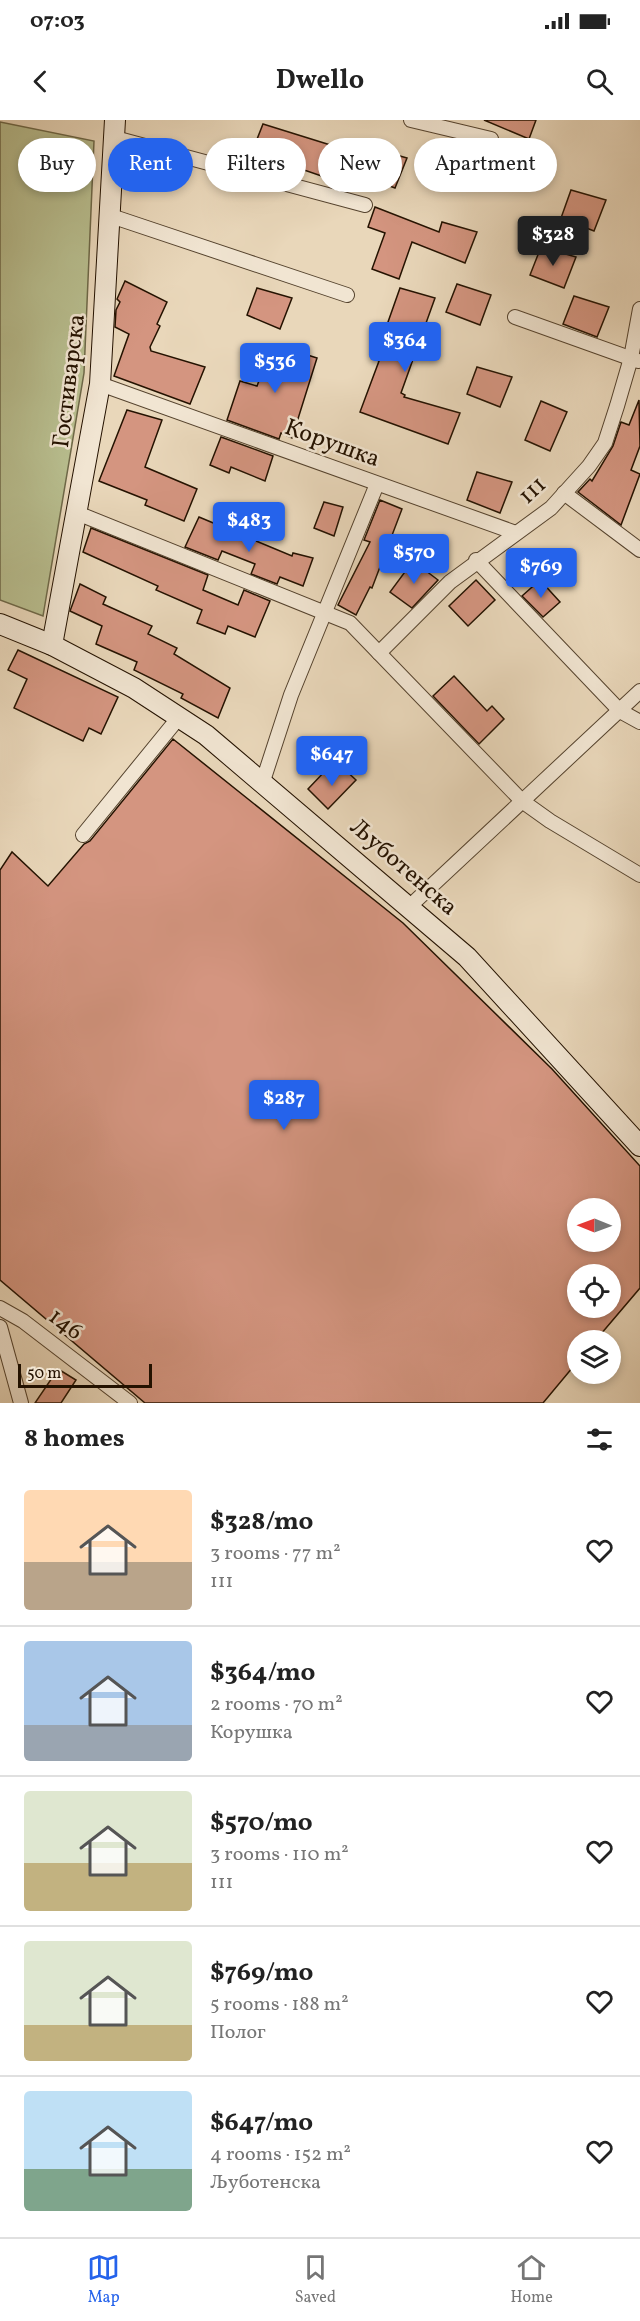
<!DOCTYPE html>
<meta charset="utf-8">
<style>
:root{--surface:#fff;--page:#f6f6f6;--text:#222;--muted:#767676;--line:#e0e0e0;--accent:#2563eb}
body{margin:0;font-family:Vollkorn,serif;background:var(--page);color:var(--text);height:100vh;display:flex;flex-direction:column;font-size:22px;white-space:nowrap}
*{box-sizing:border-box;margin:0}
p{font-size:20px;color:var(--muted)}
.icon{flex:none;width:33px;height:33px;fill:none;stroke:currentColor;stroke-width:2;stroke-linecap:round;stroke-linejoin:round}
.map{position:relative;height:1283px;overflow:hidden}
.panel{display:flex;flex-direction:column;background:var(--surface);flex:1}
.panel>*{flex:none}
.guide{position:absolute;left:18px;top:18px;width:604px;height:54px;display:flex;gap:12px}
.needle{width:39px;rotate:271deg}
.buttons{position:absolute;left:567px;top:1078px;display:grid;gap:12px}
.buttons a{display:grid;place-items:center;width:54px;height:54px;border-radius:50%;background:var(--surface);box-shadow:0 3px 9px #0003;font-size:30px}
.scale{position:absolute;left:18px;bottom:15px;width:134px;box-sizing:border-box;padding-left:6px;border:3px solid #241200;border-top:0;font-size:16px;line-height:21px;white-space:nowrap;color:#241200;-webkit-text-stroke:4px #f1e5d2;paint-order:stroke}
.price{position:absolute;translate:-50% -51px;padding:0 14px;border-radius:6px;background:var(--accent);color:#fff;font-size:20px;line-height:39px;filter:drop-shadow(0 2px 3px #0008)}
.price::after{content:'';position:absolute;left:50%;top:36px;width:18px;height:14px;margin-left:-9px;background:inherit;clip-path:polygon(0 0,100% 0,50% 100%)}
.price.current{background:#222;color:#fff}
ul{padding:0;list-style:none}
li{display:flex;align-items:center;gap:18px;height:150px;padding:0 24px}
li+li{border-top:2px solid var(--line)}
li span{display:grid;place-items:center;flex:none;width:168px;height:120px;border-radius:6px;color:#555}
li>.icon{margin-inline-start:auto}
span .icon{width:72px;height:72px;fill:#fffc;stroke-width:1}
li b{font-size:26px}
h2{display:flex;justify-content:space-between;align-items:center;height:72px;padding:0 24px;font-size:26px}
.chip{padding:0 21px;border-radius:27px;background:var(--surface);box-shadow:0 3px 9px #0003;font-size:21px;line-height:54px}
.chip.current{background:var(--accent);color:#fff}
.status{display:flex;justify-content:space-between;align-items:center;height:42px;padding:0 30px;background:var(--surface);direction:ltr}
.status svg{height:16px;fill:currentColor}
header{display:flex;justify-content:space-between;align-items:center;height:78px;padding:0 24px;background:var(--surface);font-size:27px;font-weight:700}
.menu{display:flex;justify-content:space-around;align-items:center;height:84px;border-top:2px solid var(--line);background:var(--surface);font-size:16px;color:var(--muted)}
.menu a{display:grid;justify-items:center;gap:3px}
.menu .current{color:var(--accent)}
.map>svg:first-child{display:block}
</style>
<div class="status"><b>07:03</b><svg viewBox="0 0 49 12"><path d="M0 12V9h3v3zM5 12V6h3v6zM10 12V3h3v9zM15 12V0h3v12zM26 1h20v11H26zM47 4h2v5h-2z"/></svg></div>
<header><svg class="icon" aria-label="back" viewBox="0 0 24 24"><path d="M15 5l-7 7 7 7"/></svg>Dwello<svg class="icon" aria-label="search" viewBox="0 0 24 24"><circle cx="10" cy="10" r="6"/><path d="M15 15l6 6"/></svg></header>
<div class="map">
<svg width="640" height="1283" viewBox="0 0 640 1283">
<rect width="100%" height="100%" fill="#e9d7ba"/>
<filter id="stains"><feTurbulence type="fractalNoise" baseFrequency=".00333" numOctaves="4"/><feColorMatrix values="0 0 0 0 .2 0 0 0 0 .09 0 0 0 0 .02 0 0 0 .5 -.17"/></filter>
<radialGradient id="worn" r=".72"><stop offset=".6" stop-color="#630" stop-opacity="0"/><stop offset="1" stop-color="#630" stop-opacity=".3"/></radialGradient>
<polygon fill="#b8be8f" stroke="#6e6848" stroke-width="1.5" points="0,2 94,21 84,253 43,496 0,480"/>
<g fill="#d49580" stroke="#241200" stroke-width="1.5" fill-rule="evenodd">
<polygon points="484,0 536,0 529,19"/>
<polygon points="263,4 369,37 372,28 407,38 395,68 344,49 339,62 252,32"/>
<polygon points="571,70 606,80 594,111 561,98"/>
<polygon points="375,87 439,112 442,102 477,112 465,143 412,122 399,159 372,149 385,113 368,107"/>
<polygon points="541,127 576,137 564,168 530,155"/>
<polygon points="125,161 167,182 157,204 160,206 150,227 151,231 205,247 190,284 114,256 129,214 115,207 116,190 120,182 117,179"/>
<polygon points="457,164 491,175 480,205 446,192"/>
<polygon points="257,168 292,178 280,209 247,195"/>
<polygon points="400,168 435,178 401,273 405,275 404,277 460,293 448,324 360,292 379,241 375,239"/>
<polygon points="574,176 609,187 597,217 563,204"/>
<polygon points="273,224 317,238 292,318 281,313 279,319 227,300 240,261 257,266"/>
<polygon points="477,247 512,257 500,287 467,274"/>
<polygon points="639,280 640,326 631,350 640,354 621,405 578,372 590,359 592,361 613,326 621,302 629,305"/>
<polygon points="541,281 567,292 550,331 525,320"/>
<polygon points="127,290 162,300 145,347 197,369 184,401 145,385 147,380 99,361"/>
<polygon points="221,317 273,336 265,361 231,347 229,353 210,345"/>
<polygon points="477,352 512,362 500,393 467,380"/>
<polygon points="380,380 402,389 372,468 370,467 356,495 338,485 370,422 364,420"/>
<polygon points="324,382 343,387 334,416 314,408"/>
<polygon points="199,397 292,436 293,433 313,438 303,466 280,457 277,464 251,454 255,444 222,431 218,440 185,427"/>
<polygon points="91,408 208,455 203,470 238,485 244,470 270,481 255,517 228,506 225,514 197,503 202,490 156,470 158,466 83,432"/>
<polygon points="413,441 438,460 412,488 390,472"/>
<polygon points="476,460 495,480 468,506 449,486"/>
<polygon points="540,460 560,482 543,497 522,476"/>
<polygon points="80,464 106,477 103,484 152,506 148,514 177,528 174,534 230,568 218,598 181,578 183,574 134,550 137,542 96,524 102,506 70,491"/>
<polygon points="18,530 118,577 101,614 89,608 83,621 14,588 27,559 8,550"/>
<polygon points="454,556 487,591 492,586 504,599 479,624 433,576"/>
<path d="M173 619 403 803 552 949 640 1046V1168L595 1221H578V1241L543 1283H145L0 1160V750L12 732 48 766 84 724 90 721ZM578 1089H610V1122H578ZM578 1155H610V1188H578Z"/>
<polygon points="342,647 356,660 328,689 308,669 326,650 333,657"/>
<polygon points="58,1249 76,1260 61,1283 35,1283"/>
</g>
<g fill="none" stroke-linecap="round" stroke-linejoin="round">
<defs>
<g id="street">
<polyline points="411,0 491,19"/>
<polyline points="115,18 365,85"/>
<polyline points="111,96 347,175"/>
<polyline points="515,197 638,241"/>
<polyline points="100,264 516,413"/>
<polyline points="564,373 640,430"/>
<polyline points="77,393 350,503 522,681 550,701 640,755"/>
<polyline points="476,440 620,591 640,602"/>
<polyline points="379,533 450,462 551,388 589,346 605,323 617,286 631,238 640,189"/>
<polyline points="263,661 291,575 377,364"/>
<polyline points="83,715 180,596"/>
<polyline points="409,787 640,571"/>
<polyline points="0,1188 23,1201 130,1283"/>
<polyline points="0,1207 21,1283"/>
</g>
<g id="secondary">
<polyline points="0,504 52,525 134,568 206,615 467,837 640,1026"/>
<polyline points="52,525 100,264 115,0"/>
</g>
</defs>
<use href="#street" stroke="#55432e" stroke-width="16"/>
<use href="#secondary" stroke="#241200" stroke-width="22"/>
<use href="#street" stroke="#f1e5d2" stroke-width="14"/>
<use href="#secondary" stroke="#f1e5d2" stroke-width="20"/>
</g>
<g text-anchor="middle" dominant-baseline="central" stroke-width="5" stroke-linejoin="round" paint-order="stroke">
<g font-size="24" fill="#241200" stroke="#f1e5d2">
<text transform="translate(70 261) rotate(-83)">Гостиварска</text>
<text transform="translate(332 324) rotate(20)">Корушка</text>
<text transform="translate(533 371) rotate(-43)">111</text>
<text transform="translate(403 748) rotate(41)">Љуботенска</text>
<text transform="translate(65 1205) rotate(37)">146</text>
</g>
</g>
<rect width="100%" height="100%" filter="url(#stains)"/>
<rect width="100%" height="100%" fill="url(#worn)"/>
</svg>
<div class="buttons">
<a><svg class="needle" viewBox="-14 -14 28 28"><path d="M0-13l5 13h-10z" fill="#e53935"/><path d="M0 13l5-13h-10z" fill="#767676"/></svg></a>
<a><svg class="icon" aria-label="locate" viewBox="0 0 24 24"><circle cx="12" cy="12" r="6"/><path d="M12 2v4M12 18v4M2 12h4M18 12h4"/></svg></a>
<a><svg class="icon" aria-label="layers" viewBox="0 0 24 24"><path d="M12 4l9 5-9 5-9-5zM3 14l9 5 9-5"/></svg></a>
</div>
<div class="scale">50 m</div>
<b class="price current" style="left:553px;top:147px">$328</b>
<b class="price" style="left:405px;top:253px">$364</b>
<b class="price" style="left:275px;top:274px">$536</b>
<b class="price" style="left:249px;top:433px">$483</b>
<b class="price" style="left:414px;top:465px">$570</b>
<b class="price" style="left:541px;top:479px">$769</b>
<b class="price" style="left:332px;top:667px">$647</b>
<b class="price" style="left:284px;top:1011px">$287</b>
<div class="guide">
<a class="chip">Buy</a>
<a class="chip current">Rent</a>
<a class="chip">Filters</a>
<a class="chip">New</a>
<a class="chip">Apartment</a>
</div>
</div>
<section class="panel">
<h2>8 homes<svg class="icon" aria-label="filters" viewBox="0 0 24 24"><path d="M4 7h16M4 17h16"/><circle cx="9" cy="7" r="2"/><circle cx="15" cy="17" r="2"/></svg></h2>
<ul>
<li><span style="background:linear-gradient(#ffd9b3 60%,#b9a48a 0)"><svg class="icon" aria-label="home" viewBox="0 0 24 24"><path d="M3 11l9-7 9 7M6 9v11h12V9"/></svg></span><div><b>$328/mo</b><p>3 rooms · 77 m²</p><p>111</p></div><svg class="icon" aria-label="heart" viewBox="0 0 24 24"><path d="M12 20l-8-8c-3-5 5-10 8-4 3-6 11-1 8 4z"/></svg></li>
<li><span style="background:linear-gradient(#a9c7e8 70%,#9aa5b1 0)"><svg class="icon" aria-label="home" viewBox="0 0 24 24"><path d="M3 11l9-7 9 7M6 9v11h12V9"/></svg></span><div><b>$364/mo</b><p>2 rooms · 70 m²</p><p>Корушка</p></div><svg class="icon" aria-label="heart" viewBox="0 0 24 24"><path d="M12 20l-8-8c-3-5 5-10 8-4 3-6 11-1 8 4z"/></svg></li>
<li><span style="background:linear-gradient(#dfe7d0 60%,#c2b280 0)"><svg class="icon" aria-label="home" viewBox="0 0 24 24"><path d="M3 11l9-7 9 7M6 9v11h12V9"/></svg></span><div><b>$570/mo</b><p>3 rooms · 110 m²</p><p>111</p></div><svg class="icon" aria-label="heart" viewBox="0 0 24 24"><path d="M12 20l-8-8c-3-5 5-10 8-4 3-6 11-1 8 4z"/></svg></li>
<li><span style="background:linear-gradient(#dfe7d0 70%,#c2b280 0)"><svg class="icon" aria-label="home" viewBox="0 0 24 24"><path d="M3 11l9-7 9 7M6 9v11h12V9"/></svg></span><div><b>$769/mo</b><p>5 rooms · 188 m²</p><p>Полог</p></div><svg class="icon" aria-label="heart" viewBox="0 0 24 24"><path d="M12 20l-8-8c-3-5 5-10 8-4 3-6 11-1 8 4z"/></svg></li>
<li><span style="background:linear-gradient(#bfe0f5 65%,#7fa58c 0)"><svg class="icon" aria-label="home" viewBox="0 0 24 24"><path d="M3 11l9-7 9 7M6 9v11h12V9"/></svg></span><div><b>$647/mo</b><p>4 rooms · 152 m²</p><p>Љуботенска</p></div><svg class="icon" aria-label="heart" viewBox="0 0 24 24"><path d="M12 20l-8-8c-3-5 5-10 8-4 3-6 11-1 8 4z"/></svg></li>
</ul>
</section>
<nav class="menu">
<a class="current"><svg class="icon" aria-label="map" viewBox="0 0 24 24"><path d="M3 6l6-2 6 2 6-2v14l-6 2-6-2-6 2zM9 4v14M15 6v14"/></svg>Map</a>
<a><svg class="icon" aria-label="saved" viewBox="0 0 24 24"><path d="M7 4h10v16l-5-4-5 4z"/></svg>Saved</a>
<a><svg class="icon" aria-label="home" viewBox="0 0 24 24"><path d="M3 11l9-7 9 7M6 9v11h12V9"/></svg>Home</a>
</nav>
